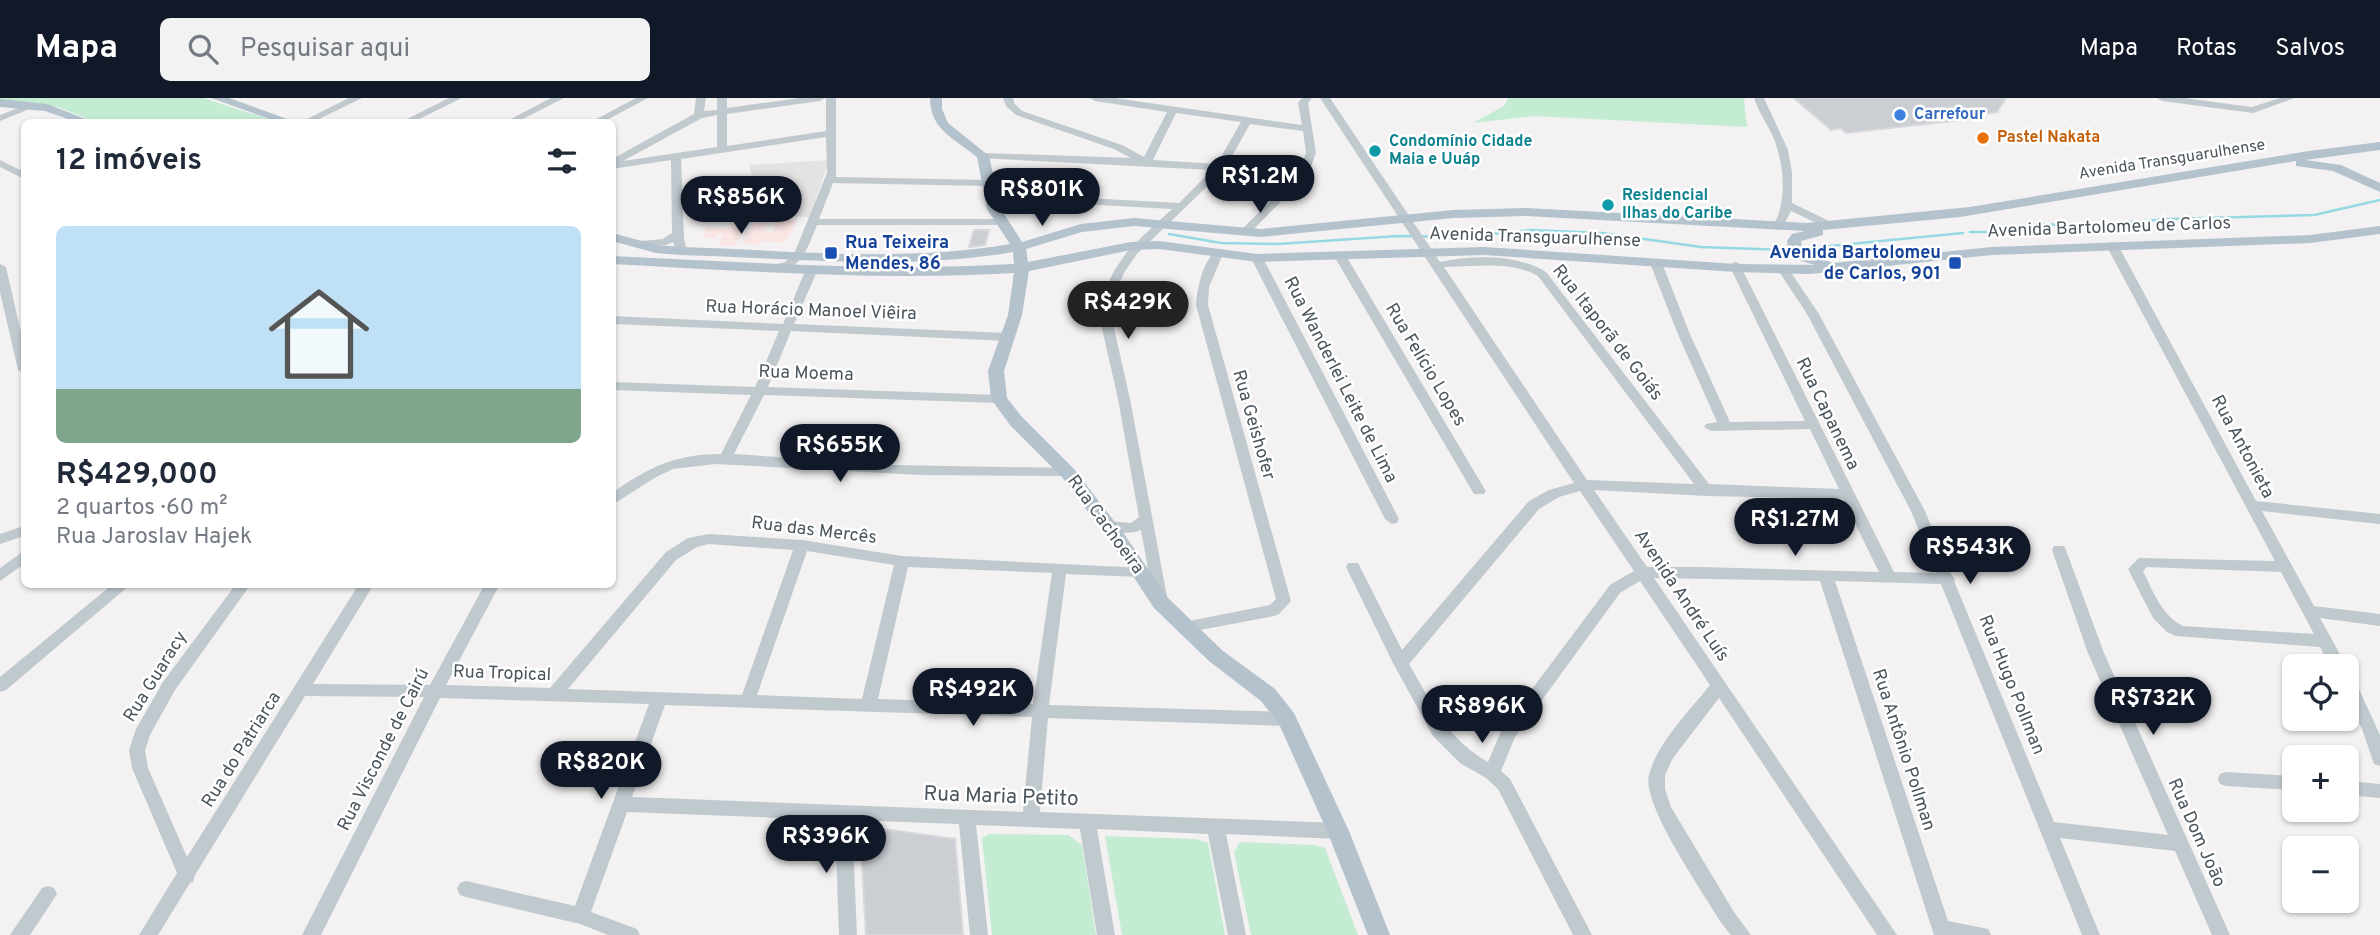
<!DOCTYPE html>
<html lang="pt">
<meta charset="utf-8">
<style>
:root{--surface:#fff;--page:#f2f2f3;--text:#1f2937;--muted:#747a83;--accent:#111827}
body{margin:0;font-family:Overpass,sans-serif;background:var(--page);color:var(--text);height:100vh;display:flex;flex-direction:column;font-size:26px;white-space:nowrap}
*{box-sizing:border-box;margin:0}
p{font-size:23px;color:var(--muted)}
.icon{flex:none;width:38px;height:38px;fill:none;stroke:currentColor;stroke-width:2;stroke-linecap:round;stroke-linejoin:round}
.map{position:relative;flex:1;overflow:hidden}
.side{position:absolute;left:21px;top:21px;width:595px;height:469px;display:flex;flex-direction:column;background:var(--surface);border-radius:10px;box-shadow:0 2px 5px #0004}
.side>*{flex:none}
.tools{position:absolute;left:2282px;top:556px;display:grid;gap:14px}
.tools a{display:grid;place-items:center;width:77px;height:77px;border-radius:10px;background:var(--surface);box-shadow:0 2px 5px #0004;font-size:35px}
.price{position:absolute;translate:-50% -60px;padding:0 16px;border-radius:24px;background:var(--accent);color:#fff;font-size:23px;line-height:46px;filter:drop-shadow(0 2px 4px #0008)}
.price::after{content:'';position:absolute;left:50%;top:42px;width:21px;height:16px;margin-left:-10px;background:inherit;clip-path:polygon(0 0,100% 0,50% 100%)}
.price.active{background:#222;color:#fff}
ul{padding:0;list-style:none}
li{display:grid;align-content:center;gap:14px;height:371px;padding:0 35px}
li span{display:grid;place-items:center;height:217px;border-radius:10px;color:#555}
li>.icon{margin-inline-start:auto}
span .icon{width:126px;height:126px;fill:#fffc;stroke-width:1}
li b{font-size:30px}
h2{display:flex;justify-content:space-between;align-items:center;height:84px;padding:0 35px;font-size:30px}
header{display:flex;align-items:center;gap:42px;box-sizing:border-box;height:98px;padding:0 35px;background:var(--accent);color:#fff}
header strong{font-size:33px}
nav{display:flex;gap:38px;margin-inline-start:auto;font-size:24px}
.search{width:490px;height:63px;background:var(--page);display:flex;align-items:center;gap:18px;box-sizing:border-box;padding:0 24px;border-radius:10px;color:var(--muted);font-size:26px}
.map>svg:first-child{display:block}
</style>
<header>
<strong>Mapa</strong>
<div class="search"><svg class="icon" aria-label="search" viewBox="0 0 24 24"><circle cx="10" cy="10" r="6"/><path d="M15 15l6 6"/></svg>Pesquisar aqui</div>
<nav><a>Mapa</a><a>Rotas</a><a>Salvos</a></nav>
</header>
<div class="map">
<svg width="2380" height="837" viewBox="0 0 2380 837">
<rect width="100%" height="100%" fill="#f3f1f1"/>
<polygon fill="#e4e2e3" points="829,62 810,119 763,118 749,67"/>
<polygon fill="#f9e6e5" points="757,120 771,122 765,135 771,135 778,121 797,122 785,145 760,143 759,147 743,146 747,137 741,137 735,148 719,147 723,136 718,136 716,140 703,140 706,129 728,130 730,126 746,126 742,134 749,134"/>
<g fill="#c4ecd2">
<polygon points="0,0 203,0 278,24 95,24 58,9 0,4"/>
<polygon points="1508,0 1744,0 1747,29 1534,18 1473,25 1504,8"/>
<polygon points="989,736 1068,737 1082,747 1096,837 992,837 982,740"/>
<polygon points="1105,738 1196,741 1208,745 1225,837 1122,837"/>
<polygon points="1240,744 1314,747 1325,750 1358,837 1251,837 1234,754"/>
</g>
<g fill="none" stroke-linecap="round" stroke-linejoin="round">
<g stroke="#95d9e5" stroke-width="2.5">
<polyline points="1970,134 2014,134 2044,126 2078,128 2169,121 2314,117 2380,102"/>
<polyline points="1169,136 1221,145 1278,146 1398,138 1459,139 1530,132 1602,135 1701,149 1791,152"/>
<polyline points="1799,151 1963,135"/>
</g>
</g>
<g fill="#cbced3" stroke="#d6d8dc" stroke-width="2">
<polygon points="1794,0 2006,0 1997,14 1978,17 1978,20 1846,35 1841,30 1831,32"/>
<polygon points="974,132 989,132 985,147 969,149"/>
<polygon points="860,728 955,741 963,837 866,837"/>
</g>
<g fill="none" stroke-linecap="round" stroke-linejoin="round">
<g fill="#c0c9ce" fill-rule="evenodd">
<polygon points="349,0 362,0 313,24 301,24"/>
<polygon points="449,0 462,0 413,24 401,24"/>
<polygon points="551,0 564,0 517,24 505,24"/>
<polygon points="636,0 648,0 603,24 591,24"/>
<path d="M696 0H706L704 13 717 12V0H727V10L799 0H825L820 3 727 16V48L826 33V0H836V79L988 82 993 85 988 88 833 85 819 121H1000L1005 124 1000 127H817C807 151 801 176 769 172V168L785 164 794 156 827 75 826 39 681 61 684 141 687 153 685 155H677L673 144 666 147 630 148V144L663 141 672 135 671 62 612 71V61L694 16ZM717 17V49L623 63 702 20Z"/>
<path d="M1003 0H1013L1014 5 1022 13 1122 47 1144 59 1167 14 1095 3 1090 0H1115L1302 27 1298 5 1302 0H1312L1308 5 1316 55 1308 76 1249 136 1245 137 1239 134 1295 79 1223 73 1137 156 1125 173 1115 194 1111 217 1130 301 1168 504 1166 508H1156L1154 504 1141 432C1130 437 1109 436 1101 428L1108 423 1131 425 1139 419 1118 301 1099 217 1104 194 1114 173 1129 151 1172 111 991 101 986 98 991 95 1179 105 1212 72 979 60 978 58 983 55 1131 60 1114 51 1016 17 1006 8ZM1176 15 1241 24 1217 66 1153 62ZM1250 26 1303 33 1306 55 1299 73 1227 67Z"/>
<path d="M1320 0H1330L1440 164C1473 157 1516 156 1546 174L1709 386 1839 391 1810 331 1711 333 1704 329 1706 326 1717 324 1677 234 1650 165 1652 163 1656 162 1662 165 1689 234 1730 324 1805 323 1729 167 1735 164 1739 165 1894 474 1936 475 1911 413 1807 216 1778 172 1784 169 1788 170 1819 216 1925 413 1951 476 1955 481 1954 483 2054 724 2168 737 2088 555 2052 452 2054 448H2064L2066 452 2104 555 2230 837H2212L2175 753 2060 740 2100 837H2082L1941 486 1835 483 1948 823 1988 831 1991 837H1934L1820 483 1654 480 1897 837H1877L1719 600 1673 660 1665 677V691L1671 709 1734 814 1751 837H1731L1722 826C1705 797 1641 706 1649 677 1658 643 1689 614 1710 587L1640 483 1620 495 1515 639 1501 673 1510 681 1592 837H1573L1498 691 1486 680 1460 665 1433 638 1393 565 1346 469 1348 465H1358L1402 552 1529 403 1549 392 1574 385ZM1468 168C1493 167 1516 166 1538 178L1694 386 1587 382 1444 169ZM1594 392 1707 398 1843 401 1879 474 1701 469H1647ZM1580 393 1634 473 1610 487 1502 631 1488 664C1447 641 1432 605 1409 566L1539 411 1559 399Z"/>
<path d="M1754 0H1764L1788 52 1792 75V105L1835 126V130H1827L1791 113 1782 131 1778 132 1772 129C1788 106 1784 66 1774 41 1768 27 1759 15 1754 0Z"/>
<polygon points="2157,0 2184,0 2252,9 2280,0 2295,0 2253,15 2162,3"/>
<polygon points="29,6 37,8 0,23 0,17"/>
<polygon points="0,62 24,74 24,81 0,69"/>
<path d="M2112 144 2118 147 2256 403 2380 416V426L2262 413 2314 508 2380 516V528L2320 520 2347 569H2331L2320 549 2176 538 2167 534 2153 520 2128 471 2139 460 2275 463 2106 147ZM2147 469 2281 474 2314 536 2183 528C2161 517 2153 493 2143 473Z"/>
<path d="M1217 153 1223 156 1209 189 1208 207 1291 503 1279 516 1274 518 1184 535 1179 533 1176 529 1179 525 1270 507 1276 501 1196 207C1197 192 1203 160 1217 153Z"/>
<polygon points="1340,155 1346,158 1484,390 1486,393 1484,396 1474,396 1334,158"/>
<polygon points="1257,157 1263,160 1399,421 1397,425 1392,426 1385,421 1251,160"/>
<polygon points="0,166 6,169 24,248 24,276 18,272 0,194"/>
<path d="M812 168 818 171 794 226 1008 235 1014 239 1008 243 791 233 768 289 999 297 1005 301 999 305 764 297 734 356 891 367 1068 370 1075 375 1073 378 921 377 715 366 673 371 656 379 612 407V395C649 369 676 356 721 356L751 297 612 292V284L755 289 779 233 612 226V218L783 226 806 171Z"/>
<polygon points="24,428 24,438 0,446 0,436"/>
<path d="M709 436 802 442 902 458 1144 470 1146 474 1144 478 1139 479 1066 476 1049 607 1287 614 1293 616 1295 621 1293 626 1287 628 1048 620 1040 714 1338 725 1344 728 1347 733 1344 738 1338 741 1226 736 1246 837H1228L1208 736 1097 731 1115 837H1097L1080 731 976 727 988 837H970L959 726 852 722 857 837H839L835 722 627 714 591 814 637 831 640 837H608L580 826 466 799 460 797 457 791 460 785 466 783 575 808 649 606 440 600 321 837H302L424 599 305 598 195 777 193 784 190 785 158 837H139L177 775 132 670 129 652 136 631 163 584 236 486H251L175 592 150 637 145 652 148 670 187 759 359 486H374L313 586 430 587 485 486H500L446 587 550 590 666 454 688 440ZM709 446 793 452 742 597 568 591 676 462 697 449ZM807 453 894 467 862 601 757 597ZM908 469 1052 475 1033 606 878 601ZM665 607 1032 619 1023 714 632 699Z"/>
<polygon points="24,453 24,466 0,483 0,470"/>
<polygon points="113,486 131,486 6,592 0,594 0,579"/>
<polygon points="2347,576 2353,578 2380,637 2380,668 2374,666 2362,631 2347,598"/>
<polygon points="2226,674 2294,678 2294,692 2226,688 2220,686 2218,681 2220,676"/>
<polygon points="2347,683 2380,686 2380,700 2347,697"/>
<polygon points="48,788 54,790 57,796 30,837 10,837 42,790"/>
</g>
<g fill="#b3c2cd" fill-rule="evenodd">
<polygon points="211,0 229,0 295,24 278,24"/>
<path d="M930 0H942V11L948 25 989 58 1001 111 1022 144 1081 126 1134 120 1261 131 1453 112 1526 110 1807 125 1970 109 2309 53 2380 44V52L2305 62 2341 67 2380 85V94L2333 73 2296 68V63L1960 119 1823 132V137L1801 143 1802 150 1811 157 1833 165 1992 149 2310 137 2380 128V136L2310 145 1992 157 1810 176 1736 174 1484 157 1257 164 1159 151 1131 152 1029 173 1022 217 1004 273 1007 300 1022 319 1074 371 1124 436 1168 500 1223 553 1275 591 1294 615 1349 733 1390 837H1368L1327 733 1279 626 1261 603 1209 563 1154 510 1112 446 1062 379 1010 327 991 301 988 273 1008 217 1014 175C881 183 746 173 612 166V158C746 164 881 174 1014 166L1013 154C904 173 791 160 681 157L656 155 612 143V135L657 147 681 149C790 152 902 165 1010 146L987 111 977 59C955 41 930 32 930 0ZM1526 118 1805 133 1792 136 1787 143 1788 151 1801 163 1815 167 1736 166 1484 149 1257 156 1159 143 1131 144 1028 164 1026 151 1082 134 1134 128 1261 139 1453 120Z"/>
<polygon points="0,1 47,6 93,24 77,24 45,13 0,9"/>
</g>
</g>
<circle fill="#3f7fe0" stroke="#fff" stroke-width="2.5" cx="1900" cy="17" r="7"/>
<circle fill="#e8710a" stroke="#fff" stroke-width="2.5" cx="1983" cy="40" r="7"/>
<g fill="#0f9aa8" stroke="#fff" stroke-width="2.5">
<circle cx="1375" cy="53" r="7"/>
<circle cx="1608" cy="107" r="7"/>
</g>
<g fill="#1a4fb4" stroke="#fff" stroke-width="2.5">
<rect x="824" y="148" width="14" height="14" rx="3.5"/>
<rect x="1948" y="158" width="14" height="14" rx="3.5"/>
</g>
<g text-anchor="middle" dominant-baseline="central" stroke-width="5" stroke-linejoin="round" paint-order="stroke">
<g font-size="16" font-weight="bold" fill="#366cbe" stroke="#fff" text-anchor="start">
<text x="1914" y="17">Carrefour</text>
</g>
<g font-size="16" font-weight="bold" fill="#c56008" stroke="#fff" text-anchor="start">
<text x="1997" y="40">Pastel Nakata</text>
</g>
<g font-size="16" font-weight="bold" fill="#0d838f" stroke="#fff" text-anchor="start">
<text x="1389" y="44">Condomínio Cidade<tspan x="1389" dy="18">Maia e Uuáp</tspan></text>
<text x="1622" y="98">Residencial<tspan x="1622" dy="18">Ilhas do Caribe</tspan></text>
</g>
<g font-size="16" fill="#4a555d" stroke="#fff">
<text transform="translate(2172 62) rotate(-9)">Avenida Transguarulhense</text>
</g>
<g font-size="18" fill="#4a555d" stroke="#fff">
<text transform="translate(2109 130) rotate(-2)">Avenida Bartolomeu de Carlos</text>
<text transform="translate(1535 140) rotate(2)">Avenida Transguarulhense</text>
<text transform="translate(811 213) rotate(2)">Rua Horácio Manoel Viêira</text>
<text transform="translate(1607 235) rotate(52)">Rua Itaporã de Goiás</text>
<text transform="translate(1425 267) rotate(59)">Rua Felício Lopes</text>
<text transform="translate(806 276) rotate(2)">Rua Moema</text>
<text transform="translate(1340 282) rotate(63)">Rua Wanderlei Leite de Lima</text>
<text transform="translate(1827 316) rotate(64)">Rua Capanema</text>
<text transform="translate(1253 327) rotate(74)">Rua Geishofer</text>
<text transform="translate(2242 349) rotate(62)">Rua Antonieta</text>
<text transform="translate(1105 427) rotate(54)">Rua Cachoeira</text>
<text transform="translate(814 433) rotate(7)">Rua das Mercês</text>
<text transform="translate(1681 498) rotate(56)">Avenida André Luís</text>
<text transform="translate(502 576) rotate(2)">Rua Tropical</text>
<text transform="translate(156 579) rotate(-58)">Rua Guaracy</text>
<text transform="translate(2011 587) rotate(68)">Rua Hugo Pollman</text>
<text transform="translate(242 652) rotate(-58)">Rua do Patriarca</text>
<text transform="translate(384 652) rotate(-63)">Rua Visconde de Cairú</text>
<text transform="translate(1903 652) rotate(72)">Rua Antônio Pollman</text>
<text transform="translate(2196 735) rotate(66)">Rua Dom João</text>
</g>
<g font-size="18" font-weight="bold" fill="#164399" stroke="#fff" text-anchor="start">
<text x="845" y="145">Rua Teixeira<tspan x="845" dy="21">Mendes, 86</tspan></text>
<text x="1941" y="155" text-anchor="end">Avenida Bartolomeu<tspan x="1941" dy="21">de Carlos, 901</tspan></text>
</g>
<g font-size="21" fill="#4a555d" stroke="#fff">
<text transform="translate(1001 699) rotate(2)">Rua Maria Petito</text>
</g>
</g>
</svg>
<div class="tools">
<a><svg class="icon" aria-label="locate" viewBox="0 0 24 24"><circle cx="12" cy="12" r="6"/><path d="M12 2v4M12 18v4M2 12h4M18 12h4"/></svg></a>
<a>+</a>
<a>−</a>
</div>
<b class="price" style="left:1260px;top:117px">R$1.2M</b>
<b class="price" style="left:1042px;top:130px">R$801K</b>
<b class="price" style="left:741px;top:138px">R$856K</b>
<b class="price active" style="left:1128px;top:243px">R$429K</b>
<b class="price" style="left:840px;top:386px">R$655K</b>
<b class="price" style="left:1795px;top:460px">R$1.27M</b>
<b class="price" style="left:1970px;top:488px">R$543K</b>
<b class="price" style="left:973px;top:630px">R$492K</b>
<b class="price" style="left:2153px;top:639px">R$732K</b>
<b class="price" style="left:1482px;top:647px">R$896K</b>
<b class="price" style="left:601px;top:703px">R$820K</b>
<b class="price" style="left:826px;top:777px">R$396K</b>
<section class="side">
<h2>12 imóveis<svg class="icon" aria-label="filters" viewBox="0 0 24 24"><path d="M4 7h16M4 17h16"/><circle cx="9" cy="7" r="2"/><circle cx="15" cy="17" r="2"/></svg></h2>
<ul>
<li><span style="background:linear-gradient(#bfe0f5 75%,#7fa58c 0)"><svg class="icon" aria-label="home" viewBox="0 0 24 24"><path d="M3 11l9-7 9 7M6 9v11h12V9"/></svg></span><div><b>R$429,000</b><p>2 quartos · 60 m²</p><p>Rua Jaroslav Hajek</p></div></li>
</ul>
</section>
</div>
